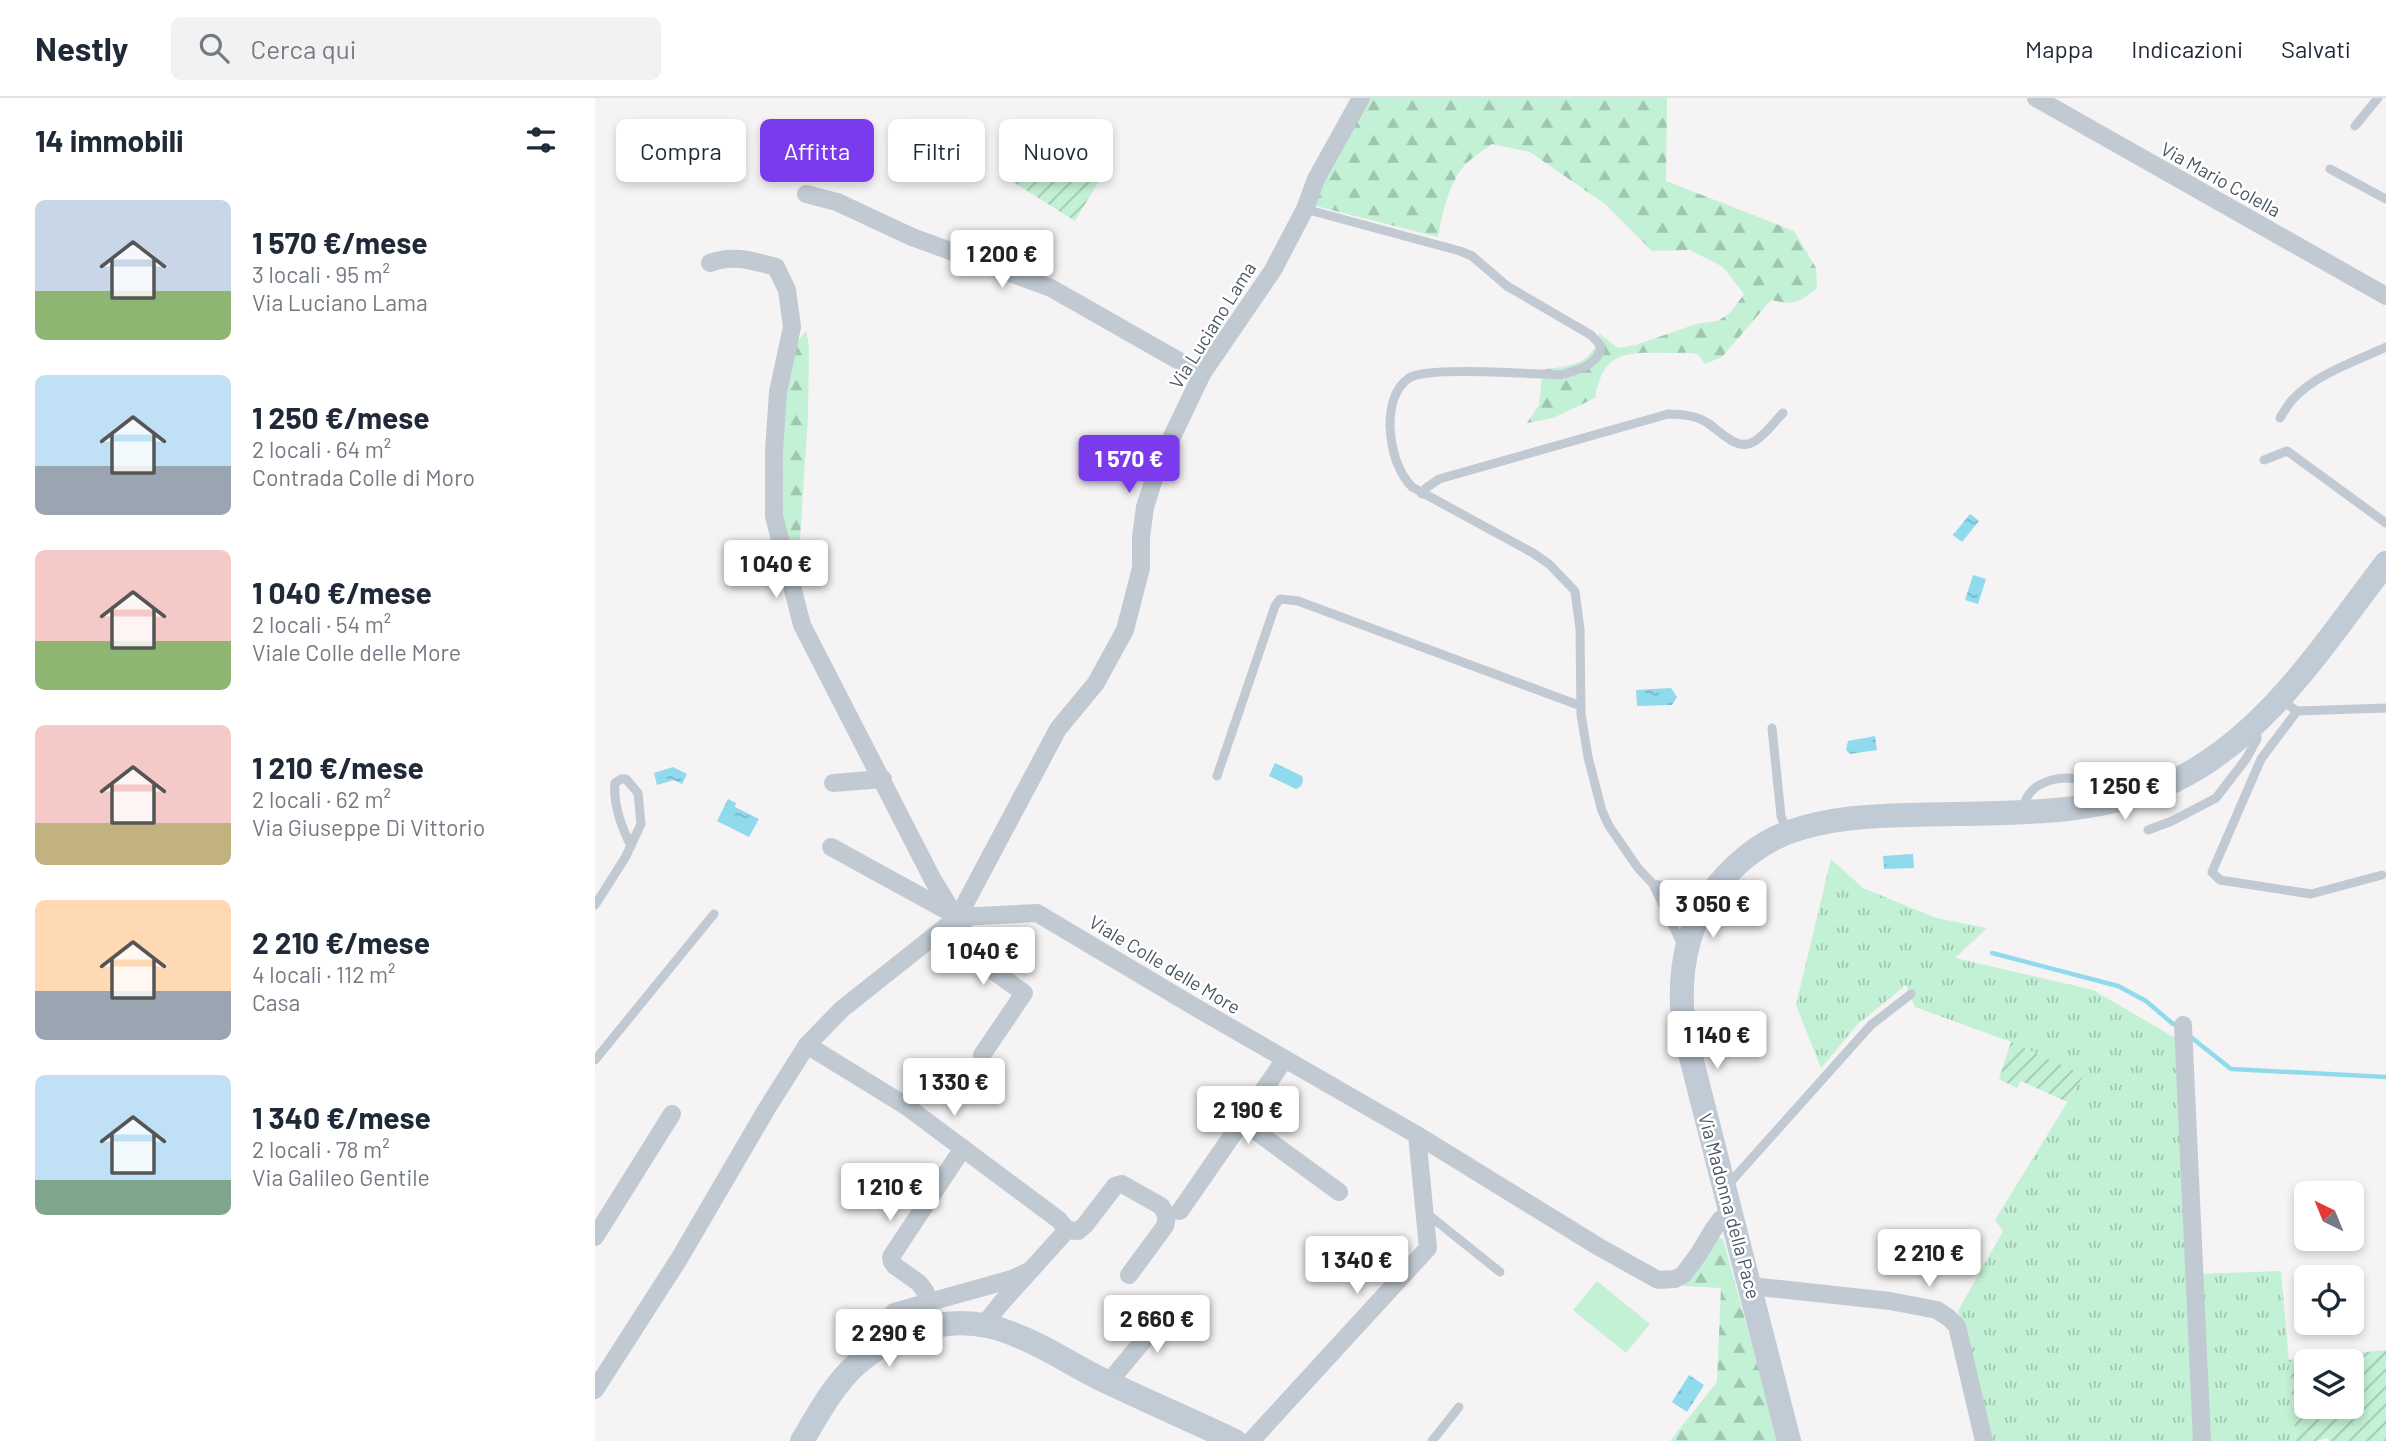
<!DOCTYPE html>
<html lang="it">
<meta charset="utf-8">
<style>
:root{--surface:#fff;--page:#f2f2f3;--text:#1f2937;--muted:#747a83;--line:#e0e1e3;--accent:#7c3aed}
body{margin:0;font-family:Barlow,sans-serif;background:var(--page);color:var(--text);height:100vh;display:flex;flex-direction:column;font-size:26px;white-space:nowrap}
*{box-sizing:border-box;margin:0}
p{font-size:23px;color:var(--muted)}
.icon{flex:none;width:38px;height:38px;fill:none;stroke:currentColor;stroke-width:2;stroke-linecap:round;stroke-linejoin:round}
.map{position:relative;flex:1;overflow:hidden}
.sheet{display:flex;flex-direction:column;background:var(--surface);width:595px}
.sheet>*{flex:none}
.guide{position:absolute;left:21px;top:21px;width:665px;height:63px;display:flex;gap:14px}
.needle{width:46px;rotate:317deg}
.tools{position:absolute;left:1699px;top:1083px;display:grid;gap:14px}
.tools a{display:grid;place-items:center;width:70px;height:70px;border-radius:10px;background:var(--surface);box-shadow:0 4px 10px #0003;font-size:35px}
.price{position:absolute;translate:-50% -60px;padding:0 16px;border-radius:7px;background:#fff;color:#222;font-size:23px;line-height:46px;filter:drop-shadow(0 2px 4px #0008)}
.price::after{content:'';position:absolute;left:50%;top:42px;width:21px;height:16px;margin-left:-10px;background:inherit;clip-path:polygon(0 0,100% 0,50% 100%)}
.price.active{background:var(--accent);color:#fff}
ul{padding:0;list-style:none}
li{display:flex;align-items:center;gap:21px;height:175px;padding:0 35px}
li span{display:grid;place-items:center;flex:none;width:196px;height:140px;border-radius:10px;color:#555}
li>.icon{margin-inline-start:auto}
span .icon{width:84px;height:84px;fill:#fffc;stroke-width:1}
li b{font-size:30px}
h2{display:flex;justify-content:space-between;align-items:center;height:84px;padding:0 35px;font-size:30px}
.pill{padding:0 24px;border-radius:10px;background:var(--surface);box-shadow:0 4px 10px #0003;font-size:24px;line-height:63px}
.pill.active{background:var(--accent);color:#fff}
header{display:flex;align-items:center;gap:42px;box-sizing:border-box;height:98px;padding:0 35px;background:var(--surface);border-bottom:2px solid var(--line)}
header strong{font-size:33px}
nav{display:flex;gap:38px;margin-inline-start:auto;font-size:24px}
.search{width:490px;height:63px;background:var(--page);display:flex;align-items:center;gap:18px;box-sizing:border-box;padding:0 24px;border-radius:10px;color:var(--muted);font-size:26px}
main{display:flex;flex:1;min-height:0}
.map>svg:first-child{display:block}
</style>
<header>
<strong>Nestly</strong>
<div class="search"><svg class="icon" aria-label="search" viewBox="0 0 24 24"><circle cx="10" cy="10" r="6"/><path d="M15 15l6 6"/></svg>Cerca qui</div>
<nav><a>Mappa</a><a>Indicazioni</a><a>Salvati</a></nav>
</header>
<main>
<section class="sheet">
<h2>14 immobili<svg class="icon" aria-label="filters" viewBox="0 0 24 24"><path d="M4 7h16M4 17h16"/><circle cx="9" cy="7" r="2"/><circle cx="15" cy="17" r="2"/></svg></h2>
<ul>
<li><span style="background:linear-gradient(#c9d6e8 65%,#8fb573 0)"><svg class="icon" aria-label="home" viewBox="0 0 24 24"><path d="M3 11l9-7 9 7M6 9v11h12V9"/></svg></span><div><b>1 570 €/mese</b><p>3 locali · 95 m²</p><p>Via Luciano Lama</p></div></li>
<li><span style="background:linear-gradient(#bfe0f5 65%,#9aa5b1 0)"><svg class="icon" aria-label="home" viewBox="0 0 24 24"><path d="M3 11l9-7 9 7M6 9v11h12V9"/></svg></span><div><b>1 250 €/mese</b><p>2 locali · 64 m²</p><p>Contrada Colle di Moro</p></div></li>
<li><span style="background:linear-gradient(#f6c9c9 65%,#8fb573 0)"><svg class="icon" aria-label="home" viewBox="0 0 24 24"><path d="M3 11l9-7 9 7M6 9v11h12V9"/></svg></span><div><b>1 040 €/mese</b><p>2 locali · 54 m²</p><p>Viale Colle delle More</p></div></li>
<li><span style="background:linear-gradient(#f6c9c9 70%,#c2b280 0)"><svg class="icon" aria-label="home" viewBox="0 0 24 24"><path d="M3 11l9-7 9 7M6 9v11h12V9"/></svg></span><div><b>1 210 €/mese</b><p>2 locali · 62 m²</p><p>Via Giuseppe Di Vittorio</p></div></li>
<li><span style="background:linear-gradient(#ffd9b3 65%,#9aa5b1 0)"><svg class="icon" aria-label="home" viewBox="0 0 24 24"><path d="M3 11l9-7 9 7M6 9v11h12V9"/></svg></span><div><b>2 210 €/mese</b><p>4 locali · 112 m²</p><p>Casa</p></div></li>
<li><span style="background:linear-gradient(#bfe0f5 75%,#7fa58c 0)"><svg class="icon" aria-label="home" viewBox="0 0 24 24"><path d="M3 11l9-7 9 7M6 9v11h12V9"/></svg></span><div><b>1 340 €/mese</b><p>2 locali · 78 m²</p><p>Via Galileo Gentile</p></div></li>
</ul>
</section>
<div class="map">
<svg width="1791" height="1343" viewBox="0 0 1791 1343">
<defs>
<pattern id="grass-tufts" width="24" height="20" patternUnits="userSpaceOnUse" patternTransform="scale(1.75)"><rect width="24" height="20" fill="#c3f1d5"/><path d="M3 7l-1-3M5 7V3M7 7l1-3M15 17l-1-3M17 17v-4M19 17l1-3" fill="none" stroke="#a0c6b0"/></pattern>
<pattern id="forest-firs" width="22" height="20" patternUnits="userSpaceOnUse" patternTransform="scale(1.75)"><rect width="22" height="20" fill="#c3f1d5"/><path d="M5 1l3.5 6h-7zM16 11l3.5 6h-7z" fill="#a0c6b0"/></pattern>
<pattern id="garden-furrows" width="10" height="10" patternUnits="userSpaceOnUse" patternTransform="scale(1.75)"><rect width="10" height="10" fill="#c3f1d5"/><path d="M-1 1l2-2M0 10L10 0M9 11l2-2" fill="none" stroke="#a0c6b0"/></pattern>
<pattern id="water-ripples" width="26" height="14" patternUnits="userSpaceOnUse" patternTransform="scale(1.75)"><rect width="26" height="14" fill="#90daee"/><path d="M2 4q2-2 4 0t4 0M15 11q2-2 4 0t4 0" fill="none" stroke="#78b4c4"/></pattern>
</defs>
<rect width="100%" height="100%" fill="#f5f3f3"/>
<polygon fill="url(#grass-tufts)" points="1236,761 1268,790 1341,820 1392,830 1360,860 1498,892 1582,941 1604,1176 1686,1173 1701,1343 1394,1343 1363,1213 1408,1133 1400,1122 1489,977 1416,944 1320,909 1311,887 1263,926 1226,970 1201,907"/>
<g fill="url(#forest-firs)">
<path d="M771 0H1072L1071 83 1199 133 1221 170 1222 190C1205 205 1198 207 1176 202L1127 259 1110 266 1103 256C1092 254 1081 255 1070 255 1029 254 1008 254 1000 300L958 320 932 325 944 307 948 272C976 267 998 268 1004 235L1023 250 1041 247 1101 226 1123 223 1136 214 1149 196 1128 169 1095 152 1057 153 1010 106 935 54 897 46C889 52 881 57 874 63 855 79 847 116 843 139L717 107Z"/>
<polygon points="211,233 214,248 213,317 204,456 232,463 229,479 219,487 200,485 181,416 182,328 200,246"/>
<polygon points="1119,1139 1128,1141 1183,1343 1075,1343 1122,1284 1126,1190 1088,1188"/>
</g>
<polygon fill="#c3f1d5" points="1002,1183 1055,1226 1031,1255 978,1212"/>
<g fill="url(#garden-furrows)" fill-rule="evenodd">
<polygon points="432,33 492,74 508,76 480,123 405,76"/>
<polygon points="1416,944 1489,977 1472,1004 1426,983 1422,990 1404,981"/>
<path d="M1791 1252V1343H1734L1733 1340 1721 1343H1701L1694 1262ZM1712 1264H1757V1309H1712Z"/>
</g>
<g fill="url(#water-ripples)">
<polygon points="1375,416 1384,423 1367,444 1358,437"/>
<polygon points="1378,477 1391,481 1383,506 1370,502"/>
<polygon points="1076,590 1082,599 1077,607 1042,608 1041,592"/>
<polygon points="1280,638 1282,652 1255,656 1251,652 1253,643"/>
<polygon points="680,665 707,678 708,683 706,688 701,691 674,678"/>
<polygon points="78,669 92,676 87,686 79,682 62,687 59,675"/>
<polygon points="133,701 141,705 140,709 164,721 154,739 122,723"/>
<polygon points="1318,756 1319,770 1289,771 1288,758"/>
<polygon points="1094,1277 1109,1287 1092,1314 1077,1304"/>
</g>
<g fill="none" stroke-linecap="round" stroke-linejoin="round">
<g stroke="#90daee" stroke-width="4.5">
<polyline points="1397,855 1523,888 1551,903 1578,926"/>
<polyline points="1597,940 1636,971 1791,979"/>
</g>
<g stroke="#c1cad2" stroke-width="9">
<polyline points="1760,28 1783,0"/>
<polyline points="1735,71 1791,101"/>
<path d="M710 111 865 153 877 158 912 188 996 237 1006 248C1004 267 981 273 965 277 937 276 832 268 814 280 798 291 795 310 795 328 796 349 802 373 817 389L938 455 954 466 980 493 985 531 986 616 993 659 1007 713 1014 728 1043 770 1058 786 1087 847"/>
<path d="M1685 320C1689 314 1693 306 1698 301 1721 276 1761 263 1791 249"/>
<polyline points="1669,362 1692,353 1791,425"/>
<path d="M827 396 831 390 844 381 1073 316C1086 316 1100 317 1111 324 1125 332 1142 355 1160 343 1171 336 1180 323 1188 315"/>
<polyline points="1684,601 1702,613 1791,610"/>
<polyline points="1702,613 1666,661 1617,774 1625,782 1716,796 1787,777"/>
<polyline points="1177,630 1186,718 1192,733"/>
<polyline points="622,678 680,508 685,501 703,503 986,608"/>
<path d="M1429 711C1429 681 1480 671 1498 689 1502 693 1503 700 1505 705"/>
<polyline points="1553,732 1577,723 1621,700 1651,661 1662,641 1661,630"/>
<polyline points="1058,786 1083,790 1115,788"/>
<path d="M0 807 30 760 46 726 43 695 31 681H26L20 685C18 705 27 730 36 748"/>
<polyline points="1069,807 1087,816 1105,815 1092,795 1083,790"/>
<polyline points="0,962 119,816"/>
<polyline points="1131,1089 1276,927 1316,896"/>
<polyline points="830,1114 905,1174"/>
<polyline points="837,1343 864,1309"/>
</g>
<g stroke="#c1cad2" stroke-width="18">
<polyline points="1441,0 1791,198"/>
<polyline points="211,96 242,104 317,139 456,190 607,276"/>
<path d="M115 165C138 156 158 163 181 169L192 192 197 229 183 294 179 353V418L207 527 338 782 390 867 429 895 387 957"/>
<polyline points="238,685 288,681"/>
<polyline points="236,749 360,817"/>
<polyline points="363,819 463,631 501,585 530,532 546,470 546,439 550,409 563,368 607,276 678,172 710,111 721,81 766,0"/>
<polyline points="1588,927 1607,1343"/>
<polyline points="212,947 311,1008 464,1122 472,1132"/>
<polyline points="647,1023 744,1094"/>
<polyline points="585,1113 690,961"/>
<polyline points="472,1132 483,1133 490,1127 520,1088 527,1086 566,1108 572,1118 570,1128 534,1177"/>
<polyline points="0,1139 77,1016"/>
<polyline points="1156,1188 1295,1203 1342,1212 1354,1220 1362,1228 1389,1343"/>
<polyline points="332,1203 330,1193 324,1185 300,1168 297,1164 296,1159 368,1050"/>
<polyline points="392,1228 395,1219 407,1204 472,1132"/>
<path d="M298 1242C292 1231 290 1224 299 1214L417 1181 436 1172"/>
<polyline points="513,1285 579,1206"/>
<polyline points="0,1292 84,1161 171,1012 212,947 247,911 363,819 442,815 605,912 822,1037 1004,1149 1063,1182 1080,1181 1088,1177 1103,1157 1118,1132 1126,1121 1137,1114"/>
<polyline points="656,1343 833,1150 822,1037"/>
</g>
<g stroke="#c1cbd6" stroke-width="24">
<path d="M207 1343C218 1325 228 1306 241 1289 273 1245 338 1216 393 1228 436 1238 474 1266 514 1285 556 1305 598 1323 640 1343"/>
<path d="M1194 1343 1089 932C1083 884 1088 836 1116 796 1135 769 1164 745 1194 734 1233 720 1274 718 1314 717 1401 714 1499 721 1579 683 1672 638 1730 544 1791 465"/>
</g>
</g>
<g text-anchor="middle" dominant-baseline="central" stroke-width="5" stroke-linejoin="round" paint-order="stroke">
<g font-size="19" fill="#4a5661" stroke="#fff">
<text transform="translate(1626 81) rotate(29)">Via Mario Colella</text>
<text transform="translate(617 227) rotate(-58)">Via Luciano Lama</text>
<text transform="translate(570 866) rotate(31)">Viale Colle delle More</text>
<text transform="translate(1135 1108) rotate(75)">Via Madonna della Pace</text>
</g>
</g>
</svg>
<div class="tools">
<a><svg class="needle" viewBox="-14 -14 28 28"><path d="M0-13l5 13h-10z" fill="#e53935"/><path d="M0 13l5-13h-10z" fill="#747a83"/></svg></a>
<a><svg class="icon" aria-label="locate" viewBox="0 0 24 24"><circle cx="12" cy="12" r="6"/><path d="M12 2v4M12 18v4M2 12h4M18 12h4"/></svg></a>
<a><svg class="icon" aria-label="layers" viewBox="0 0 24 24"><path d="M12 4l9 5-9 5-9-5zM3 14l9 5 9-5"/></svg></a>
</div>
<b class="price" style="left:407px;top:192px">1 200 €</b>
<b class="price active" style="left:534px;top:397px">1 570 €</b>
<b class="price" style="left:181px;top:502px">1 040 €</b>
<b class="price" style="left:1530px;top:724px">1 250 €</b>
<b class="price" style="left:1118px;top:842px">3 050 €</b>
<b class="price" style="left:388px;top:889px">1 040 €</b>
<b class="price" style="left:1122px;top:973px">1 140 €</b>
<b class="price" style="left:359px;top:1020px">1 330 €</b>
<b class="price" style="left:653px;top:1048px">2 190 €</b>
<b class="price" style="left:295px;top:1125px">1 210 €</b>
<b class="price" style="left:1334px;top:1191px">2 210 €</b>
<b class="price" style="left:762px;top:1198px">1 340 €</b>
<b class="price" style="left:562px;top:1257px">2 660 €</b>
<b class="price" style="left:294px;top:1271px">2 290 €</b>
<div class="guide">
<a class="pill">Compra</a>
<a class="pill active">Affitta</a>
<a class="pill">Filtri</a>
<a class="pill">Nuovo</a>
</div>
</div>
</main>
